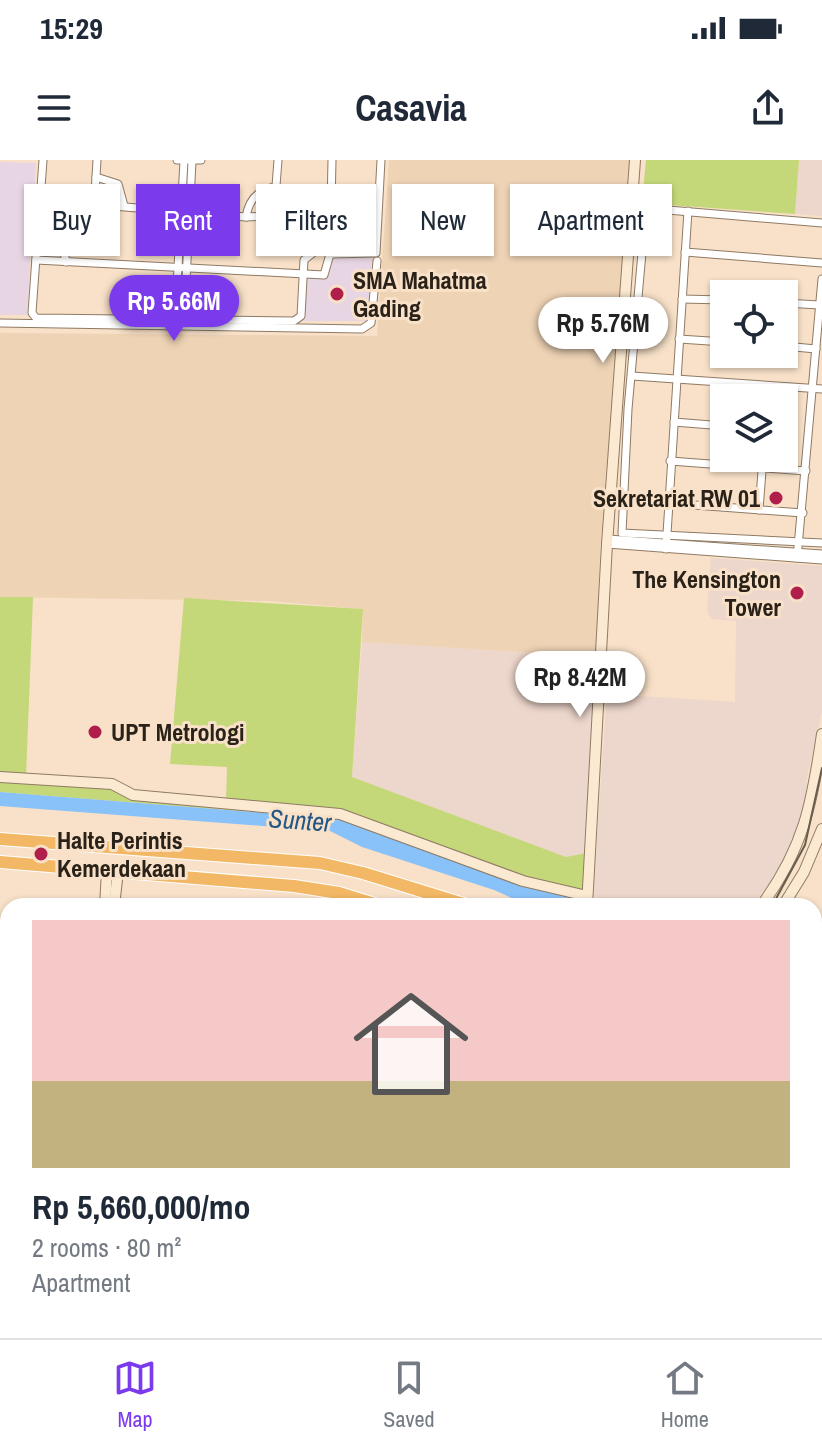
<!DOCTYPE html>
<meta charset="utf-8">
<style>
:root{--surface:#fff;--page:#f6f6f7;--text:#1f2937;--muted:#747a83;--line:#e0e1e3;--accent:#7c3aed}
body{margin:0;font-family:"Archivo Narrow",sans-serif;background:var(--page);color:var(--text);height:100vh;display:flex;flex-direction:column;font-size:30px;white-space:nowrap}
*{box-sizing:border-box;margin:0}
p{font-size:26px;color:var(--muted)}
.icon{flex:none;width:44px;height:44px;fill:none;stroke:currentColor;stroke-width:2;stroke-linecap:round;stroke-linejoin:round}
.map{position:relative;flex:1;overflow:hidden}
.sheet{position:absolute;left:0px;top:738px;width:822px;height:440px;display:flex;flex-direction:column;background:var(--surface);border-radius:24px 24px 0 0;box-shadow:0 2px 6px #0004}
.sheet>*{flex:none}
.hud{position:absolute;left:24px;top:24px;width:774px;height:72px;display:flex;gap:16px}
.buttons{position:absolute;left:710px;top:120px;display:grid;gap:16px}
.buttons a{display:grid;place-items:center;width:88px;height:88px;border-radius:0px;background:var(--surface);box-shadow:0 2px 6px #0004;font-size:40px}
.price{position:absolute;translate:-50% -68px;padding:0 18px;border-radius:28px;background:#fff;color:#222;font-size:26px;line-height:52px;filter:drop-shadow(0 2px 4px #0008)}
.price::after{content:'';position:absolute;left:50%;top:48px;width:24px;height:18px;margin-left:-12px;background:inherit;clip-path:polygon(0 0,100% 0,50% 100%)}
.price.current{background:var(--accent);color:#fff}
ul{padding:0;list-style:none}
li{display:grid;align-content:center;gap:16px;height:424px;padding:0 32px}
li span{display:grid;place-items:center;height:248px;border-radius:0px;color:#555}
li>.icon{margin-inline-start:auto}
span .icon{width:144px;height:144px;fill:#fffc;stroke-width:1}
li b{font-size:34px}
.pill{padding:0 28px;border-radius:0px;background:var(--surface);box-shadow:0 2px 6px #0004;font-size:28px;line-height:72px}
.pill.current{background:var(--accent);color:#fff}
.status{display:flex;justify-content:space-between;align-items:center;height:56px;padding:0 40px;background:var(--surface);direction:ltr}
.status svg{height:22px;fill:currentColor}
header{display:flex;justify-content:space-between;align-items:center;height:104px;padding:0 32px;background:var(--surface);font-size:36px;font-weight:700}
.tabs{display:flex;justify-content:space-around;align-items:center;height:112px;border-top:2px solid var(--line);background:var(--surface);font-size:22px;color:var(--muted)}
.tabs a{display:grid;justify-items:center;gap:4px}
.tabs .current{color:var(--accent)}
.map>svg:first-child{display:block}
</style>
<div class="status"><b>15:29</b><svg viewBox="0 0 49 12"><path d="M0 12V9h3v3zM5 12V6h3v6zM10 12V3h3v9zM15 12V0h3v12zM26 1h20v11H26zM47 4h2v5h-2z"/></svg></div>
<header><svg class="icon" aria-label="menu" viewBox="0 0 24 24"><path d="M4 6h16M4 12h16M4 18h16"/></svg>Casavia<svg class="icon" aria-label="share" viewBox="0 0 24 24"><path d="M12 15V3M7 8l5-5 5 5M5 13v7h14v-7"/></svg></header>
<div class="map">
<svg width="822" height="1178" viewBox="0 0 822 1178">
<rect width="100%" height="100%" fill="#f8e1c8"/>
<g fill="#edd6cb">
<polygon points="799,0 822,0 822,56 795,54"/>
<polygon points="711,398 822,406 822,552 807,617 804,656 783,705 752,746 647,746 593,737 607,534 735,542 736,461 712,459 707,451"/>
<polygon points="362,482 597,497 586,693 566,697 352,617"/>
<polygon points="814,875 822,877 822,950 814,947"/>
<polygon points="602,1170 675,1170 676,1178 603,1178"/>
</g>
<polygon fill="#eed3b5" points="389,0 632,0 600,392 597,497 362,482 363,449 268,441 0,437 0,173 377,176"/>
<g fill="#e8d5e4">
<polygon points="0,2 36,3 27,155 0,155"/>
<polygon points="332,95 372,98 367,161 301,161 305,112 324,113 330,108"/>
</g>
<g fill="#c4d779">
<polygon points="646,0 799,0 795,54 642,43"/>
<polygon points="0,437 33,437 26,618 112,624 128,633 226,642 227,607 170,604 184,438 363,449 352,617 566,697 586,693 584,735 343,659 0,632"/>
<polygon points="257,1170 372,1170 371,1178 257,1178"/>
</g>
<g fill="#88c2f8">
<polygon points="0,632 343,659 555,734 626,746 529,746 494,730 362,687 330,671 0,646"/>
<polygon points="417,1170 468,1170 475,1178 411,1178"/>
</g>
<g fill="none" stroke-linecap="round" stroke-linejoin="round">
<g stroke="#88c2f8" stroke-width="2">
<polyline points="0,955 8,955"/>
<polyline points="814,1079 822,1078"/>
<polyline points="99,1178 100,1170"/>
</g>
<defs>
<g id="street">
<polyline points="43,0 32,153 36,158 294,161 301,156 304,100 318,89 329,87"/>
<polyline points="97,0 95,34 101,45 246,57 268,56 274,52 278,0"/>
<polyline points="177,0 201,0"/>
<polyline points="96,17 118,24 124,46"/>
<polyline points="632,47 822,63"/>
<polyline points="646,48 628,249 622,373 822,383"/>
<path d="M246 57C249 39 258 29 277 27"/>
<polyline points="37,74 51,74 62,82 66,102"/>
<polyline points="685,92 822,103"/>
<polyline points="330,94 376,93 381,0"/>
<polyline points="36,100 324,115 330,94 332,0"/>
<polyline points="682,139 724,140"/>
<polyline points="784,143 820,145"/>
<polyline points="175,160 184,1"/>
<polyline points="184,160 192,1"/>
<polyline points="0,163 362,169 371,163 377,101"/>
<polyline points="679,179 724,182"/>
<polyline points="784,186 816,189"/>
<polyline points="632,216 822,229"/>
<polyline points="674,262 724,266"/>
<polyline points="670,301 806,311"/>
<polyline points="667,343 803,353"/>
<polyline points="759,350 763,298"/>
<polyline points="608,379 822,394"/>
<polyline points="607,384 822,400"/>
<polyline points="666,389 688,51"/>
<polyline points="797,398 822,119"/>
<polyline points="0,1021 8,1022"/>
<polyline points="0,1063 8,1064"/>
<polyline points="815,1072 822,957"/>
<polyline points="814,1088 822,1088"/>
<polyline points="0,1101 8,1101"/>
<polyline points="0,1143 8,1144"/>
<polyline points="814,1148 822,1147"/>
<polyline points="72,1178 72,1170"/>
<polyline points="110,1178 110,1170"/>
<polyline points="153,1178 229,1175"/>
</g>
<g id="secondary">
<polyline points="0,617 112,624 133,635 340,654 523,721 587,736"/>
<polyline points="105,746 107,711"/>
<polyline points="114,746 118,711"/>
<polyline points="587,746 607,384 635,0"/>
<path d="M761 746C804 688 812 643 822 574"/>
<polyline points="783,746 804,712 822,669"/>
<polyline points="814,836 822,839"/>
<polyline points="0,971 8,971"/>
<polyline points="814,1072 822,1072"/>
<polyline points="82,1170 82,1178"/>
<polyline points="677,1170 678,1178"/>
<polyline points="685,1170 686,1178"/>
<polyline points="696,1170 697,1178"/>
<polyline points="90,1178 90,1170"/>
</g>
<g id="highway">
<polyline points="0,679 320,703 363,713 470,746"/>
<polyline points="0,702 294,726 339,733 381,746"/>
<polyline points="814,844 822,846"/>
<polyline points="814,864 822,866"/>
</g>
</defs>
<use href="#street" stroke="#8f7a64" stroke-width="9"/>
<use href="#secondary" stroke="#8f7a64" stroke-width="12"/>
<use href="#highway" stroke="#fff" stroke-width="14"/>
<use href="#street" stroke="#fff" stroke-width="7"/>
<use href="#secondary" stroke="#fbead1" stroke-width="10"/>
<use href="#highway" stroke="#f3b865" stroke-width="12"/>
<g stroke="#695d4e" stroke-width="2">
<polyline points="772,746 805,685 822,608"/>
<polyline points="685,1170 686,1178"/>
</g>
</g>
<g fill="#b01e4c" stroke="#f8e1c8" stroke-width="3">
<circle cx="337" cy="134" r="8"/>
<circle cx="776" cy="338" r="8"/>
<circle cx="797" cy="433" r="8"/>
<circle cx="95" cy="572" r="8"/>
<circle cx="41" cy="694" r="8"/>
</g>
<g text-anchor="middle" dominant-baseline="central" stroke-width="6" stroke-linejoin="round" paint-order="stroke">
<g font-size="24" font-weight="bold" fill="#2a2218" stroke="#f8e1c8" text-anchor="start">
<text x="353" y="120">SMA Mahatma<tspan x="353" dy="28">Gading</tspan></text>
<text x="760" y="338" text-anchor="end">Sekretariat RW 01</text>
<text x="781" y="419" text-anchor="end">The Kensington<tspan x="781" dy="28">Tower</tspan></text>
<text x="111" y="572">UPT Metrologi</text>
<text x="57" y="680">Halte Perintis<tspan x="57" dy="28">Kemerdekaan</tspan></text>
</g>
<g font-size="26" font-style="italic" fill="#245784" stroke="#f8e1c8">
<text transform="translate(300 660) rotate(4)">Sunter</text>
</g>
</g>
</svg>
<div class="buttons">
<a><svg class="icon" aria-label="locate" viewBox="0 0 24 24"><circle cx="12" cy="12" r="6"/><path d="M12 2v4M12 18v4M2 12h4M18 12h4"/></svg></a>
<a><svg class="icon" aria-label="layers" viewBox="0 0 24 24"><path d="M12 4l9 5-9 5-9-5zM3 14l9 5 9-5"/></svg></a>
</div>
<b class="price current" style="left:174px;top:183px">Rp 5.66M</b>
<b class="price" style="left:603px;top:205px">Rp 5.76M</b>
<b class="price" style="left:580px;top:559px">Rp 8.42M</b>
<div class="hud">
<a class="pill">Buy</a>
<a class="pill current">Rent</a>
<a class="pill">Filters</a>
<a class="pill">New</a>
<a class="pill">Apartment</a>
</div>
<section class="sheet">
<ul>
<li><span style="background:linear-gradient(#f6c9c9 65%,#c2b280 0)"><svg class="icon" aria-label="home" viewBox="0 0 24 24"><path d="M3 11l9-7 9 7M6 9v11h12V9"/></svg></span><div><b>Rp 5,660,000/mo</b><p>2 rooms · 80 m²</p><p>Apartment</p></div></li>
</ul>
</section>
</div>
<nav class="tabs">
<a class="current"><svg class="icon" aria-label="map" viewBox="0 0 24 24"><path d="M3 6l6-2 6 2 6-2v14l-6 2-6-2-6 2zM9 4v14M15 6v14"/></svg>Map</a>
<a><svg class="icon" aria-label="saved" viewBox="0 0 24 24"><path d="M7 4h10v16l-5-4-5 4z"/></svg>Saved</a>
<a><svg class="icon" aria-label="home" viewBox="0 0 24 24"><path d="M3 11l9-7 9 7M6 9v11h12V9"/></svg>Home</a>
</nav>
